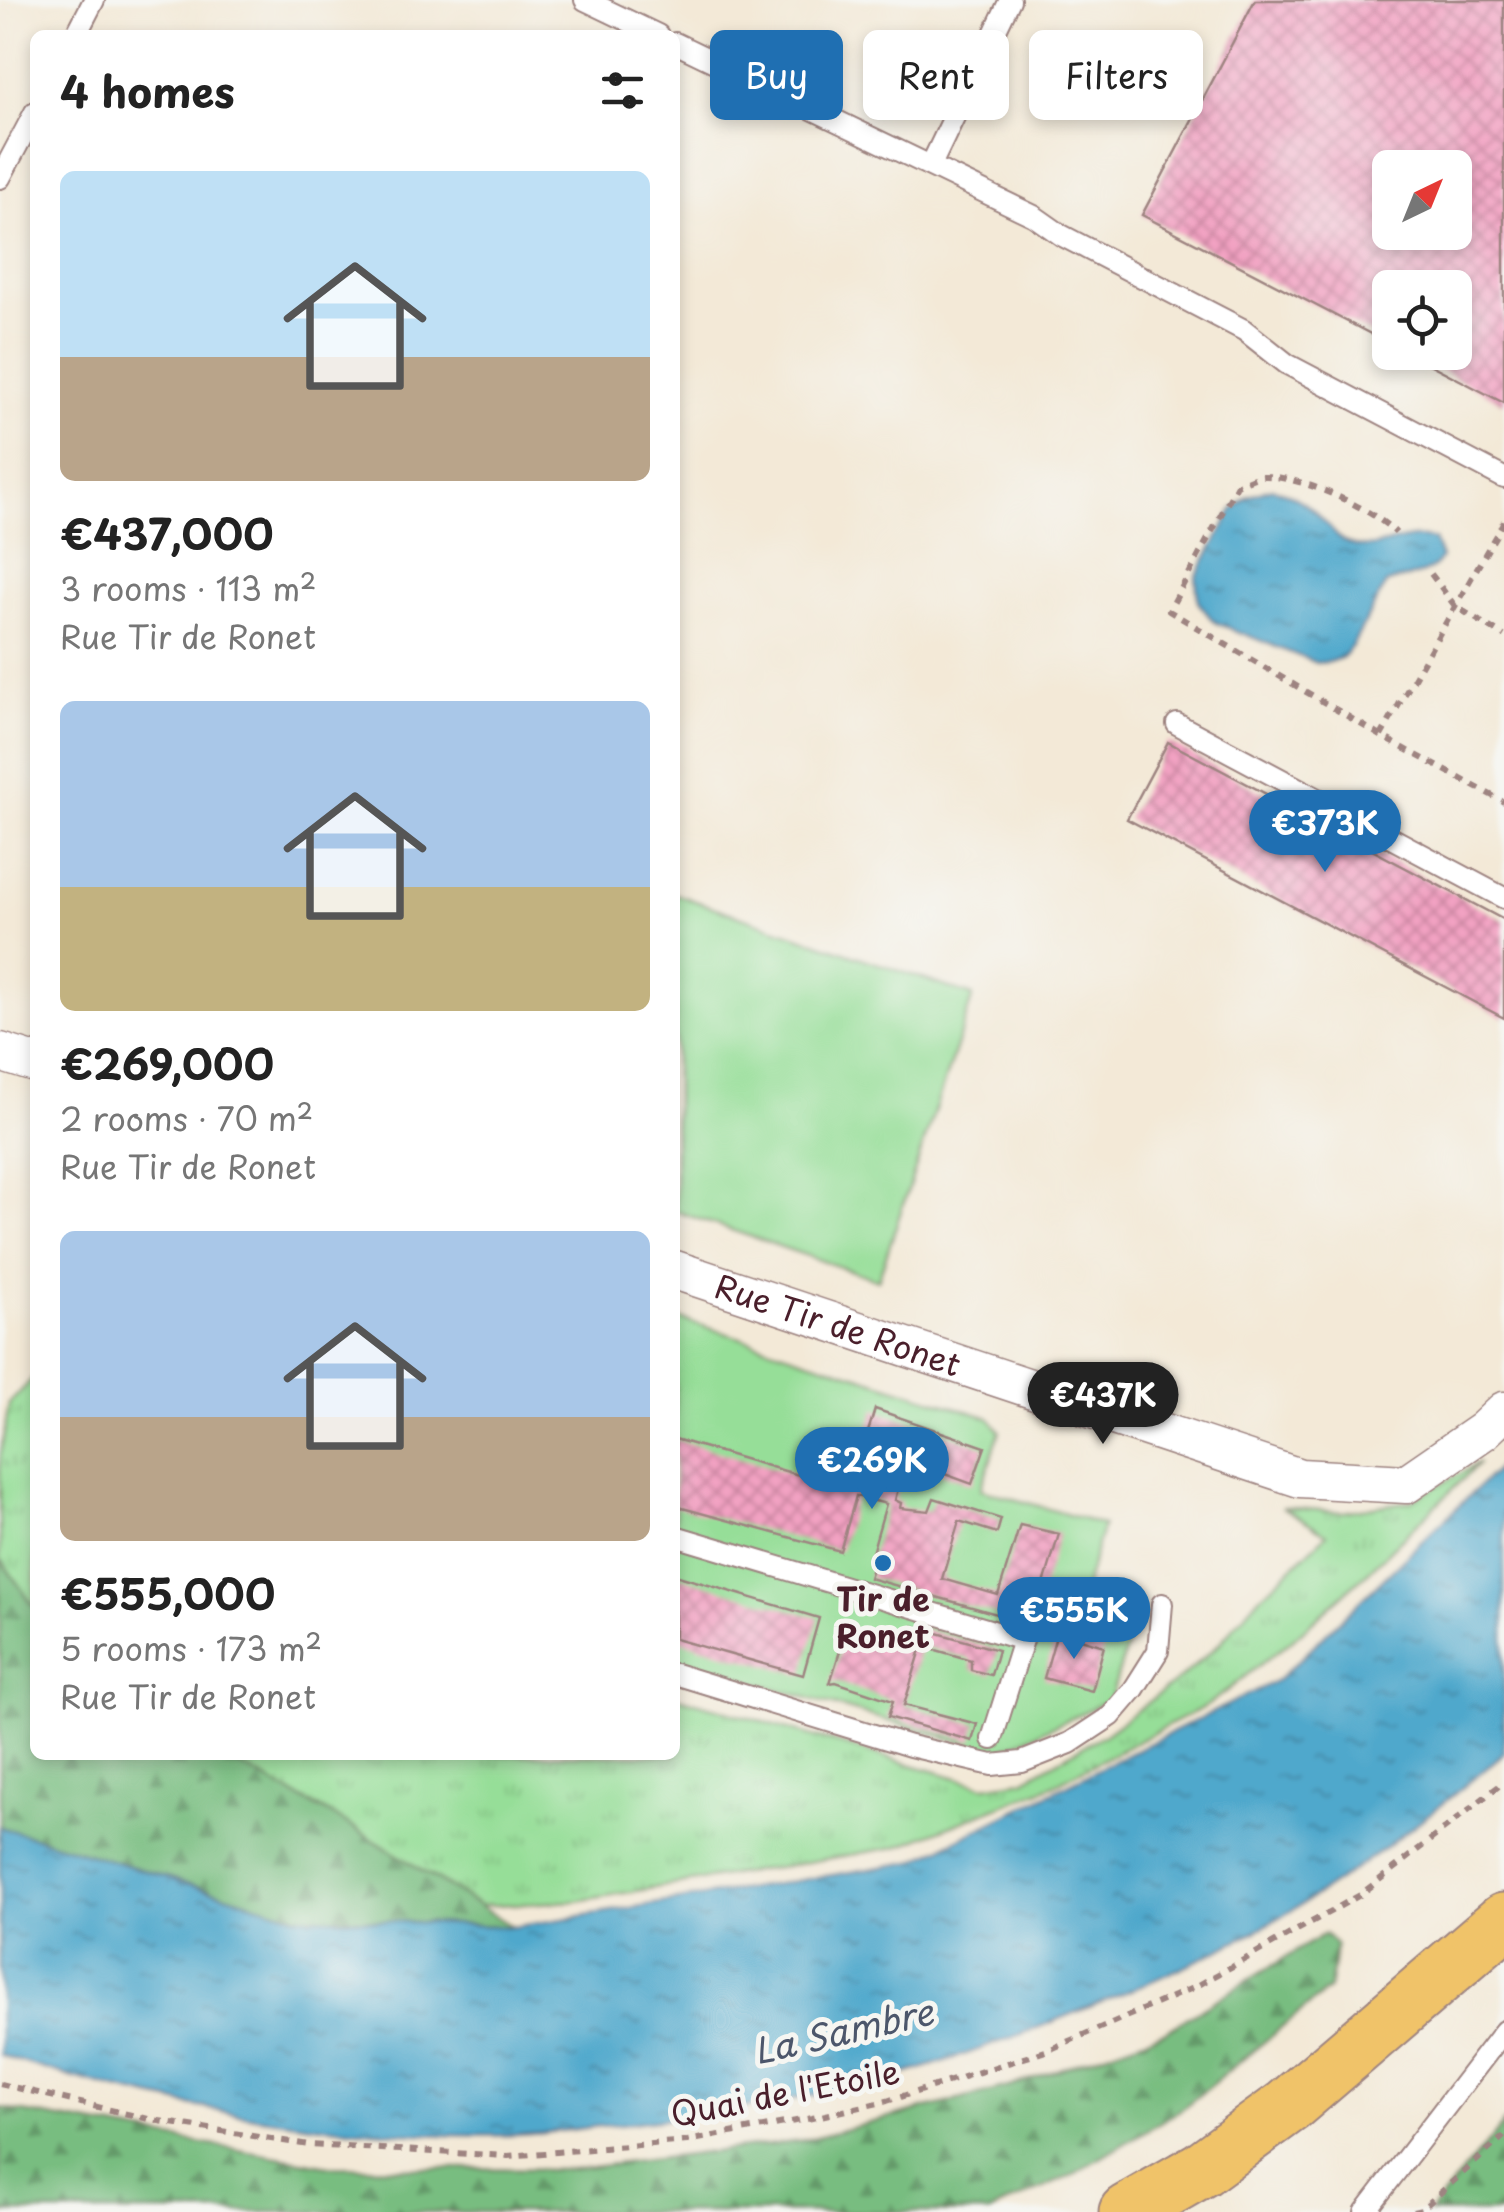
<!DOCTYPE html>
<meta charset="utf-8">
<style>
:root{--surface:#fff;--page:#f6f6f6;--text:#222;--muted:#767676;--accent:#1f6fb2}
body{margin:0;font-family:"Playpen Sans",sans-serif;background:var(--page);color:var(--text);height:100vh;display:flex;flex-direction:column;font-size:38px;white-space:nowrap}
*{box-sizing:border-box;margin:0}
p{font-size:32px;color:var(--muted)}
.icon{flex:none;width:55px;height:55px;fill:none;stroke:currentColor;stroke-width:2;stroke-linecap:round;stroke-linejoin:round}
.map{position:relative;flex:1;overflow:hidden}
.side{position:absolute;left:30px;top:30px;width:650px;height:1730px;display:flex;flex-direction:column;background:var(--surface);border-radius:15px;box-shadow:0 5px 15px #0003}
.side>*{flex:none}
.guide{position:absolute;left:710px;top:30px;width:642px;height:90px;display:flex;gap:20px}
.needle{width:65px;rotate:43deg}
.fabs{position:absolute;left:1372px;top:150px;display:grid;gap:20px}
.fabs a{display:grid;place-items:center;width:100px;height:100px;border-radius:15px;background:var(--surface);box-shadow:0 5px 15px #0003;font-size:50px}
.price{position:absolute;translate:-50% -85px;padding:0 22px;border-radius:35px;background:var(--accent);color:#fff;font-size:32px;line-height:65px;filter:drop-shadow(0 2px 5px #0008)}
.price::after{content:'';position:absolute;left:50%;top:60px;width:30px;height:22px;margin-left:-15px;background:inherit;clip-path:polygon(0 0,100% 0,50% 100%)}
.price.selected{background:#222;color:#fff}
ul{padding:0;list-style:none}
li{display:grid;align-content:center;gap:20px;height:530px;padding:0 30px}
li span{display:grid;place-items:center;height:310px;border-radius:15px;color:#555}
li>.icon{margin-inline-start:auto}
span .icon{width:180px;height:180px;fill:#fffc;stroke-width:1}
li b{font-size:42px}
h2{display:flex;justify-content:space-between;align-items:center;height:120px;padding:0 30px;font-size:42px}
.tag{padding:0 35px;border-radius:15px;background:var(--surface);box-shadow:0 5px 15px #0003;font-size:35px;line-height:90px}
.tag.selected{background:var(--accent);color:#fff}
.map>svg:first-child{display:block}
</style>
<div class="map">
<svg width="1504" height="2212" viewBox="0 0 1504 2212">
<defs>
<pattern id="grass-tufts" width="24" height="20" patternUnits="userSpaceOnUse" patternTransform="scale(2.5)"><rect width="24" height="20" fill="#96de98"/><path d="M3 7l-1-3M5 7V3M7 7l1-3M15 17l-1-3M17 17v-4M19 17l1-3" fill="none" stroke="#83be83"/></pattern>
<pattern id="forest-firs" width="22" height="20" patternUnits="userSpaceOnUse" patternTransform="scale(2.5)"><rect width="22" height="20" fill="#78bd80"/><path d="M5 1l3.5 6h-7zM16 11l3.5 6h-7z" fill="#649969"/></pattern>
<pattern id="water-ripples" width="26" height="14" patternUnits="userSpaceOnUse" patternTransform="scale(2.5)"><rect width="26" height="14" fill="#4fa8cc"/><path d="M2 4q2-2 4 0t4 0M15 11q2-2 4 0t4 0" fill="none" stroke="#4488a6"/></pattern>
<pattern id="building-cross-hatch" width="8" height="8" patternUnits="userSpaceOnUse" patternTransform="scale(2.5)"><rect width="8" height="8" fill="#f2a2c2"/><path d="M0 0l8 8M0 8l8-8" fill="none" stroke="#c6839e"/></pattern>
</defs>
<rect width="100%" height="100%" fill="#f6f6f2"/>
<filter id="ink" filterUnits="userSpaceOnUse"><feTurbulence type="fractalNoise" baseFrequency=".01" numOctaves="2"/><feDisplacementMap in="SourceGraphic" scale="20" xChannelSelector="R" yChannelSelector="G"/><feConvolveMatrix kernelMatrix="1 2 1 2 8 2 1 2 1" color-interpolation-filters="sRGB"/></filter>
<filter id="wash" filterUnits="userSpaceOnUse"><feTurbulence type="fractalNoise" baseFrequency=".0048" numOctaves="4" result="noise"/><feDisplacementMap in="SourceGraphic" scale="40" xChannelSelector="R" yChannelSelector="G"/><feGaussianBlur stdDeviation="2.25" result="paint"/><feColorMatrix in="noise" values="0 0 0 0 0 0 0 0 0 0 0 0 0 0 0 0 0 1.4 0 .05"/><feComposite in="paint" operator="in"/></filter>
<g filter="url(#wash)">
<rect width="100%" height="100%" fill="#f3e9d7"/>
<g fill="url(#grass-tufts)" stroke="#707e62" stroke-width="2.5">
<polygon points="35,1376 35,1608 0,1559 0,1457 9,1404"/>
<polygon points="1479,1463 1369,1571 1292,1640 1208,1705 1053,1785 897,1847 577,1901 480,1906 341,1820 220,1755 675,1755 675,1696 985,1786 1023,1780 1105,1734 1183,1676 1218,1645 1257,1600 1327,1534 1282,1507 1343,1512 1410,1501"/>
</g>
<g fill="url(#forest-firs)" stroke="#616e56" stroke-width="2.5">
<polygon points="0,1559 35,1608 35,1755 220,1755 341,1820 513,1927 296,1916 0,1835"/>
<polygon points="1324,1934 1336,1945 1329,1989 1183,2108 1071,2176 989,2212 0,2212 0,2108 335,2167 575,2169 801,2141 1012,2086 1164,2032"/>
<polygon points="1504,2123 1504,2212 1430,2212"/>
</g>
<g fill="#96de98" stroke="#707e62" stroke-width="2.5">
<polygon points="675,894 973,996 878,1280 675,1211"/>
<polygon points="675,1317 990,1418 1000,1431 981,1489 1103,1525 1081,1600 1136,1617 1110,1700 997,1752 675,1660"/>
</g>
<g fill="url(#water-ripples)" stroke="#4c647c" stroke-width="2.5">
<path d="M1271 488C1287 492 1300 498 1313 510 1327 521 1336 542 1355 546 1383 551 1406 531 1434 540L1441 558C1431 577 1405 576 1386 584L1352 646 1341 658 1329 662 1316 663 1214 622 1198 602 1196 577 1233 510 1248 496Z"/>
<path d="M1504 1462V1753C1445 1803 1382 1852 1318 1894 1246 1941 1166 1976 1087 2008 1025 2033 961 2058 897 2076 804 2101 707 2115 611 2125 580 2128 547 2134 515 2135 349 2140 157 2108 0 2055V1827L296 1916 513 1927 912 1862 1279 1679Z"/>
</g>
<g id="blocks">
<g fill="url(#building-cross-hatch)" fill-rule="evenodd">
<path d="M1255 0H1504V403L1406 352H1455V288H1390V344L1142 215ZM1390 168H1455V232H1390Z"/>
<polygon points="1168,742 1504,920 1504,1018 1127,819"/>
<polygon points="875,1409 985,1447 972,1484 906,1460 895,1500 901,1503 900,1508 929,1511 934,1498 1001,1519 997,1533 959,1521 942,1579 998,1595 1020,1525 1059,1534 1032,1624 869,1578 874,1561 870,1560 886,1504 856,1496 840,1551 675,1506 675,1439 850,1490"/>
<polygon points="675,1575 819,1618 803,1675 675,1639"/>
<polygon points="848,1625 852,1626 851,1630 874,1635 875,1632 909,1641 913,1626 998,1650 991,1675 971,1670 971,1660 922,1646 904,1705 977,1724 972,1741 888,1717 893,1701 836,1682 830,1683"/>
<polygon points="1057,1632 1104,1646 1092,1691 1044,1678"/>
</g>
</g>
</g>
<g filter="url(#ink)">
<use href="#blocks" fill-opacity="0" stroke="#9e8481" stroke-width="2.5"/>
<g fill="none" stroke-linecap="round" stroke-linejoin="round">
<defs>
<g id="lane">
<polyline points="585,0 658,35"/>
<polyline points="76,35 94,0"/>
<polyline points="675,43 1034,216 1061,235 1244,330 1287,364 1504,478"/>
<polyline points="931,165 1010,0"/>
<polyline points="0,178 35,112"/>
<polyline points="1177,724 1504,898"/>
<polyline points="675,1536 1023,1640 992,1739"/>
<polyline points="675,1674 910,1746 992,1765 1022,1762 1070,1743 1111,1716 1134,1689 1158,1651 1162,1604"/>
<polyline points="1365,2212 1504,2031"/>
</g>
<g id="street">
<polyline points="0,1052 35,1063"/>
<path id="s1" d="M675 1270 1300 1478 1406 1484 1483 1431 1504 1411"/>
</g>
<polyline id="primary" points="1127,2212 1202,2169 1288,2106 1504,1921"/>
</defs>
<use href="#lane" stroke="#9e8481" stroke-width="24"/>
<use href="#street" stroke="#9e8481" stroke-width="41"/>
<use href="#primary" stroke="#9e8481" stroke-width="59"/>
<g stroke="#9e8481" stroke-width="6" stroke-dasharray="8 8" stroke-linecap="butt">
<polyline points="1504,521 1381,736 1504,802"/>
<polyline points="1431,574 1455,606 1504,636"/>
<path d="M1381 736 1169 611 1237 485C1247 481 1257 475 1267 476 1304 478 1370 507 1396 533"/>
<polyline points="0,2084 153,2120 309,2145 508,2156 687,2141 812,2118 887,2101 1046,2051 1195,1987 1360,1895 1504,1782"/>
<polyline points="1413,2212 1421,2210 1504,2136"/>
</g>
<use href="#lane" stroke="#fff" stroke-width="20"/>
<use href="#street" stroke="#fff" stroke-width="38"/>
<use href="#primary" stroke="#f0c369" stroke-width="55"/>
</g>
</g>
<circle fill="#1f6fb2" stroke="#f6f6f2" stroke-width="4" cx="883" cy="1563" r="10"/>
<g text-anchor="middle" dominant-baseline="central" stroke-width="10" stroke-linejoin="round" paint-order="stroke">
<g font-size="32" fill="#4a1f2b" stroke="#f6f6f2">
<text stroke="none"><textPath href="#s1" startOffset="172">Rue Tir de Ronet</textPath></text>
<text transform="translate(785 2092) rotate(-11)">Quai de l'Etoile</text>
</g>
<g font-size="32" font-weight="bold" fill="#4a1f2b" stroke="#f6f6f2">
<text x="883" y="1598">Tir de<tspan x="883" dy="37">Ronet</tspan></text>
</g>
<g font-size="35" font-style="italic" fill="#4c566b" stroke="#f6f6f2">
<text transform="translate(843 2030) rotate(-13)">La Sambre</text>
</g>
</g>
</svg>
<div class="fabs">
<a><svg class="needle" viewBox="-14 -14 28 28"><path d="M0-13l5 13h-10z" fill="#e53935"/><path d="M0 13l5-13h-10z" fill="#767676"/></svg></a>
<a><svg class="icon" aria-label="locate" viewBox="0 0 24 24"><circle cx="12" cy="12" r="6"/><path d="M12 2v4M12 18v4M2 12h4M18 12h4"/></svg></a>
</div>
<b class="price" style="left:1325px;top:875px">€373K</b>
<b class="price selected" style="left:1103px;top:1447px">€437K</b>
<b class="price" style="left:872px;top:1512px">€269K</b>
<b class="price" style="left:1074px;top:1662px">€555K</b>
<div class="guide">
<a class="tag selected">Buy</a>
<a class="tag">Rent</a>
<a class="tag">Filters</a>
</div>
<section class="side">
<h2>4 homes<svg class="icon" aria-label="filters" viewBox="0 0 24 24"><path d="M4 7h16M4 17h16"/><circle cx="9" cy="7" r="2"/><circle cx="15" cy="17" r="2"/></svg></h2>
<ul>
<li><span style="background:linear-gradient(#bfe0f5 60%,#b9a48a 0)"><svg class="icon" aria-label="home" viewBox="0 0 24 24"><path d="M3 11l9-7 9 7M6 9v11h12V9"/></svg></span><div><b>€437,000</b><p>3 rooms · 113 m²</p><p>Rue Tir de Ronet</p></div></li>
<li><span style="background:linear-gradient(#a9c7e8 60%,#c2b280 0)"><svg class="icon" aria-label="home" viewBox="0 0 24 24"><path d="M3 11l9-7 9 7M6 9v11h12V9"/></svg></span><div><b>€269,000</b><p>2 rooms · 70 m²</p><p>Rue Tir de Ronet</p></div></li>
<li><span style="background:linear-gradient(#a9c7e8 60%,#b9a48a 0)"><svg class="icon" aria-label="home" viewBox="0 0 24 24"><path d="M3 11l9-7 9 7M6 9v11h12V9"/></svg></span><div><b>€555,000</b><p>5 rooms · 173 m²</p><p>Rue Tir de Ronet</p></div></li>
</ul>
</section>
</div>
